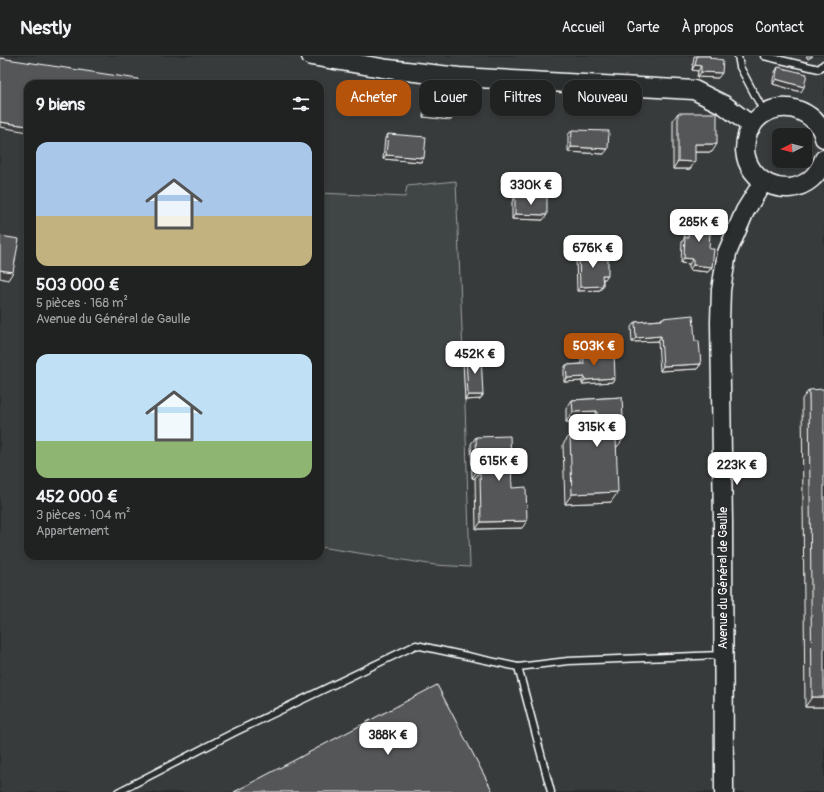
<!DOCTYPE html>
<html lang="fr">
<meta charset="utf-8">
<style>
:root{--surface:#202222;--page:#2d2f2f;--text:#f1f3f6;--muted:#a2a4a5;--line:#3d3f40;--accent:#b45309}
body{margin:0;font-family:Pangolin,sans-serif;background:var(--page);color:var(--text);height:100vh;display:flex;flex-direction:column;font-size:15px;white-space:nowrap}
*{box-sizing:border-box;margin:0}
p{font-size:13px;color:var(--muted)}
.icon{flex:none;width:22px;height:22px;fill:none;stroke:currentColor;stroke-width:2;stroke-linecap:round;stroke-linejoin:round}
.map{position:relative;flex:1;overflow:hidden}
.details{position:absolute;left:24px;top:24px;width:300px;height:480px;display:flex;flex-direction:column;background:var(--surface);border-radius:12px;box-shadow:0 2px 6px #0003,0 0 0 1px var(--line)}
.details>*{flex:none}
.top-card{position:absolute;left:336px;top:24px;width:380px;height:36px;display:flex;gap:8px}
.needle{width:26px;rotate:264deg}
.controls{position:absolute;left:772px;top:72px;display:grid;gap:8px}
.controls a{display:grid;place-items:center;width:40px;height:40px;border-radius:8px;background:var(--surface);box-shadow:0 2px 6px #0003,0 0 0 1px var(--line);font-size:20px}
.price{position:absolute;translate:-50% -34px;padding:0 9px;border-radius:8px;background:#fff;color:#222;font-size:13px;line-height:26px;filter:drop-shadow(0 1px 2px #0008)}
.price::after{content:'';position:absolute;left:50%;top:24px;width:12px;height:9px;margin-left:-6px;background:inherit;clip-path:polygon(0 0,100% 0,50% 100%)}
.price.active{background:var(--accent);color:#fff}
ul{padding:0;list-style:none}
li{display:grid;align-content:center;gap:8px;height:212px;padding:0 12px}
li span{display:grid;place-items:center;height:124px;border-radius:12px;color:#555}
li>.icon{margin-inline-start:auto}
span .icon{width:72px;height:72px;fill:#fffc;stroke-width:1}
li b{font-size:17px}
h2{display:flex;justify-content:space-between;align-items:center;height:48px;padding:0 12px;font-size:17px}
.pill{padding:0 14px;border-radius:12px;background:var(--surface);box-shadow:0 2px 6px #0003,0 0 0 1px var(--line);font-size:14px;line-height:36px}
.pill.active{background:var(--accent);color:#fff}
header{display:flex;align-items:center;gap:24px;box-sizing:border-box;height:56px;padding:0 20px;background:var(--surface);border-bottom:1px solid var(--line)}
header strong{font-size:19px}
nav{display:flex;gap:22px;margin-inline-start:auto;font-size:14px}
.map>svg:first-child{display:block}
</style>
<header>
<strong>Nestly</strong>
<nav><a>Accueil</a><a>Carte</a><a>À propos</a><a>Contact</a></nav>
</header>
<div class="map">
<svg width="824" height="736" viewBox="0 0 824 736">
<rect width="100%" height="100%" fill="#2a2d2e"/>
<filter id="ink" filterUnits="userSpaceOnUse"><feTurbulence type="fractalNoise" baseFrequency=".025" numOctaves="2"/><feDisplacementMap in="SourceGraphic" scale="8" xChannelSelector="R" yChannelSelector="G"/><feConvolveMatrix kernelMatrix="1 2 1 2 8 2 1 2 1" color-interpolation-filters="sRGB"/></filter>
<g filter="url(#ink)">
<path fill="#373a3b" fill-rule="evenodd" d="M0 0H824V736H0ZM28 28H320V500H28ZM779 79H805V105H779Z"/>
<polygon fill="#414445" stroke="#a0a2a2" points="456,125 465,348 470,511 435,509 320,491 320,137 405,141 407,130"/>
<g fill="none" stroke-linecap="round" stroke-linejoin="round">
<defs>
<g id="lane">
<polyline points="738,0 740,11 764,56"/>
<polyline points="764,0 819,13 824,8"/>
<polyline points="518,611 551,736"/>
<polyline points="118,736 233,677 416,589 518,611 568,605 721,599"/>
</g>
<g id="secondary">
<polyline points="311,0 388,13 459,21 694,34 724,49 752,70"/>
<path d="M824 82C823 76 819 69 814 64 792 44 761 49 748 76 746 82 745 88 745 94 747 126 786 144 811 123 817 118 821 111 824 103"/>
<polyline points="724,736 723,467 720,266 721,234 727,197 745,155 763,126"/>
</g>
</defs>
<use href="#lane" stroke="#fff" stroke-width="9"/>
<use href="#secondary" stroke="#fff" stroke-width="21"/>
<use href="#lane" stroke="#2a2d2e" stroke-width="6"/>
<use href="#secondary" stroke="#2a2d2e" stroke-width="18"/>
</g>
<g fill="#494b4c" stroke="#fff">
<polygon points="694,0 710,0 710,2 718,22 697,21 698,15 692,14 694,1"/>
<polygon points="806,0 813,0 808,3"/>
<polygon points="778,11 801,36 773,28 773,24 775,16"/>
<polygon points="429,38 451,64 423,61 425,43"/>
<polygon points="678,57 712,96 695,96 690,113 673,113 673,64"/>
<polygon points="572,74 604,98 568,96 568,79"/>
<polygon points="388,78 421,106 383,103 385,82"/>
<polygon points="515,141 543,164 512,163 512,146"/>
<polygon points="695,160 709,193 712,211 708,216 689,214 689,208 681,207 682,186 684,183 685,173 689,168 691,168 691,165"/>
<polygon points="579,198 605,223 603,223 603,230 600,234 577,235 576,202"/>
<polygon points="662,262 695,285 701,308 697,313 660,315 658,285 632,286 631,271 635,266 661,264"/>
<polygon points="583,298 615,322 612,326 582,328 582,325 564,326 564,313 566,309 581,308 581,302"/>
<polygon points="466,300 483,339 480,343 465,344 463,305"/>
<polygon points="809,334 824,651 805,651 802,343"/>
<polygon points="622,341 617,391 616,391 611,446 565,448 563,388 570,379 591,378 591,365 566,366 566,353 572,344"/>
<polygon points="476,381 512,432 522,472 476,473 475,422 472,422 471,388"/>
</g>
<g fill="#3c3d3e" stroke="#fff">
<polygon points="695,9 701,10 698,15 692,14"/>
<polygon points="701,16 722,17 718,22 697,21"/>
<polygon points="776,23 804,31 801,36 773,28"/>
<polygon points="427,56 454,59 451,64 423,61"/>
<polygon points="0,66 28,70 28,76 0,71"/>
<polygon points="695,88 717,88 712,96 690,96"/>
<polygon points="571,91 608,93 604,98 568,96"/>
<polygon points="386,99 424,102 421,106 383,103"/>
<polygon points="678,105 695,106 690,113 673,113"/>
<polygon points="515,158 547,159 543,164 512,163"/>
<polygon points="684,202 693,203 689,208 681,207"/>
<polygon points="693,209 712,211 708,216 689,214"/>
<polygon points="0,214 13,216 8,224 0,222"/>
<polygon points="602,219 608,219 605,223 599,223"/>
<polygon points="603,230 600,234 577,235 580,231"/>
<polygon points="661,280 658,285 632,286 636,282"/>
<polygon points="701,308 697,313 660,315 663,310"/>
<polygon points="585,321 582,325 564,326 567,322"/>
<polygon points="615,322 612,326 582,328 585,324"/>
<polygon points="468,339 483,339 480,343 465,344"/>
<polygon points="597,355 591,365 566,366 573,356"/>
<polygon points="616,382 624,382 617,391 609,392"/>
<polygon points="477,415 480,415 475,422 472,422"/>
<polygon points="618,436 611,446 565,448 572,438"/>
<polygon points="527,465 522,472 476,473 481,466"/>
<polygon points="812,641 824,641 824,651 805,651"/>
</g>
<g fill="#555758" stroke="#fff">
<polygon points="697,0 710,0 710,2 723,4 722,17 701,16 701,10 695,9"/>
<polygon points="0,2 138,23 137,28 28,28 28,70 0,66"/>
<polygon points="778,11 807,18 804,31 776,23 776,19"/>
<polygon points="429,38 456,41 454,59 427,56"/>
<polygon points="678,57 717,57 717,88 695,88 695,106 678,105"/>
<polygon points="572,74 609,75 608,93 571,91"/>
<polygon points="388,78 426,81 424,102 386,99"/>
<polygon points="515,141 547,141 547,159 515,158"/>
<polygon points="695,160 711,161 709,193 714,193 712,211 693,209 693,203 684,202 685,181 688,182 689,168 694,168"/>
<polygon points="0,180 19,183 13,216 0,214"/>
<polygon points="608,197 608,219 602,219 603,230 580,231 579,198"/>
<polygon points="693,259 695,285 699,285 701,308 663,310 661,280 636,282 635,266 662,264 662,262"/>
<polygon points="614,296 615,322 585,324 585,321 567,322 566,309 584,308 583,298"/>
<polygon points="481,299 483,339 468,339 466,300"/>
<polygon points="824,333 824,641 812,641 809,334"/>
<polygon points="622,341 624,382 616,382 618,436 572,438 570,379 598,378 597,355 573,356 572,344"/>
<polygon points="510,380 512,432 526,431 527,465 481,466 480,415 477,415 476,381"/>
<polygon points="437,629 493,736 234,736"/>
</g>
</g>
<g text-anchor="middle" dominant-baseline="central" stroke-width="3" stroke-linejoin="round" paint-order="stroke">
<g font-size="12" fill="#fff" stroke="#2a2d2e">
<text transform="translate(723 522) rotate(-90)">Avenue du Général de Gaulle</text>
</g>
</g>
</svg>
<div class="controls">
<a><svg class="needle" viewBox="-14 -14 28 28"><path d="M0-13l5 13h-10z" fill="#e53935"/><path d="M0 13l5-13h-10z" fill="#a2a4a5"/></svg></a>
</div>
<b class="price" style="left:531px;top:150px">330K €</b>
<b class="price" style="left:699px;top:187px">285K €</b>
<b class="price" style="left:593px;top:213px">676K €</b>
<b class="price active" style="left:594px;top:311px">503K €</b>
<b class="price" style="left:475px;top:319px">452K €</b>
<b class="price" style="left:597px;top:392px">315K €</b>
<b class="price" style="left:499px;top:426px">615K €</b>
<b class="price" style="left:737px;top:430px">223K €</b>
<b class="price" style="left:388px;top:700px">388K €</b>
<div class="top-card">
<a class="pill active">Acheter</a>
<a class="pill">Louer</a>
<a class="pill">Filtres</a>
<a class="pill">Nouveau</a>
</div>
<section class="details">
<h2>9 biens<svg class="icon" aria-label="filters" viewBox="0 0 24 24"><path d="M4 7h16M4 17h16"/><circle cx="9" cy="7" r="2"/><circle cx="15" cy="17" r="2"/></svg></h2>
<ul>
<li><span style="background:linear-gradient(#a9c7e8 60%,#c2b280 0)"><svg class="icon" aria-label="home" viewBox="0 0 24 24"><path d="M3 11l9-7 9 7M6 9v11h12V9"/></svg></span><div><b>503 000 €</b><p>5 pièces · 168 m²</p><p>Avenue du Général de Gaulle</p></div></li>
<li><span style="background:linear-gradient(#bfe0f5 70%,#8fb573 0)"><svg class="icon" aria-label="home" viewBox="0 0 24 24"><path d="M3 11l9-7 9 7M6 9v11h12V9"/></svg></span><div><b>452 000 €</b><p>3 pièces · 104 m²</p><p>Appartement</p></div></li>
</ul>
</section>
</div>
